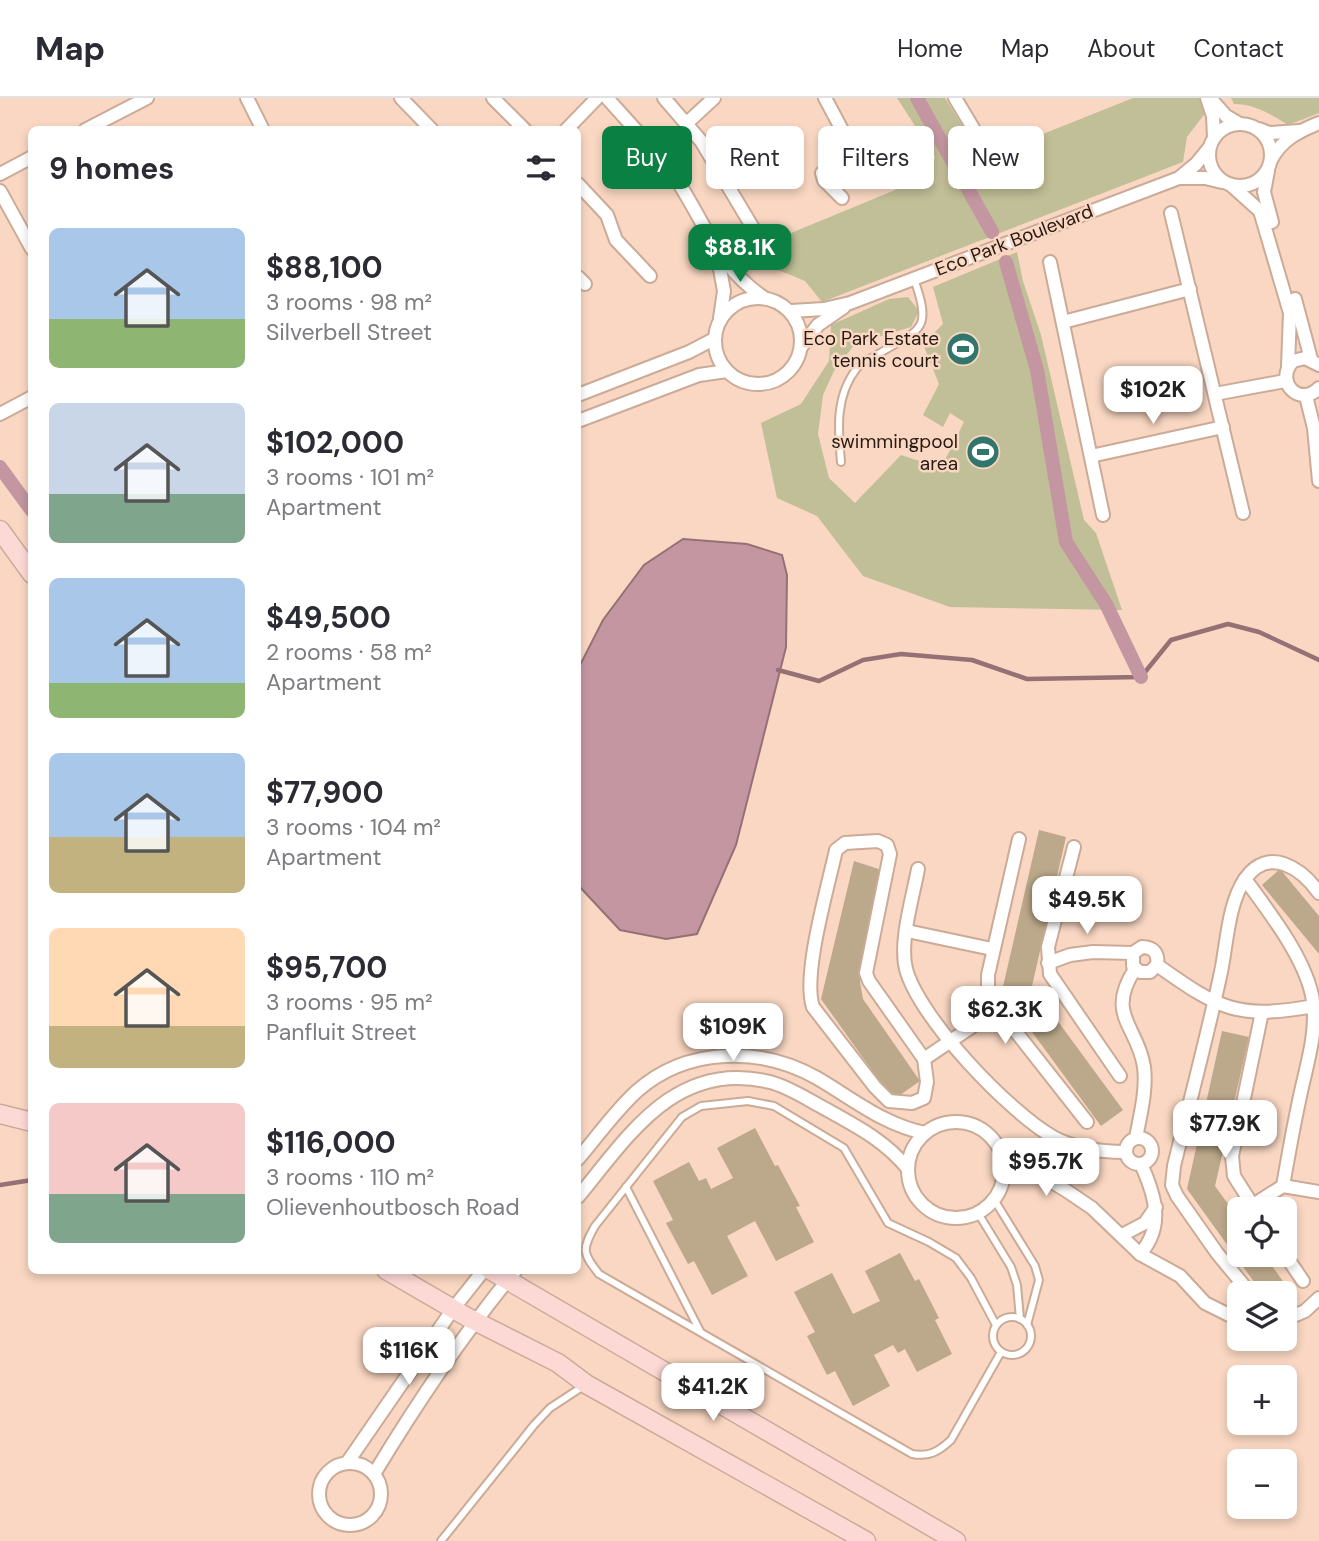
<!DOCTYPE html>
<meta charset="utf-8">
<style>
:root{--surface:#fff;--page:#f2f2f3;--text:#2b2b33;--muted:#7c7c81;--line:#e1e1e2;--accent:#0b8043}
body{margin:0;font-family:"DM Sans",sans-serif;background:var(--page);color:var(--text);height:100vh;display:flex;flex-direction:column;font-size:26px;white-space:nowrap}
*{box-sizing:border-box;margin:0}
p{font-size:23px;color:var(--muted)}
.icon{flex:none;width:38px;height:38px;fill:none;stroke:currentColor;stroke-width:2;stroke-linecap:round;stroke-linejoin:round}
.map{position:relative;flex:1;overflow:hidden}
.panel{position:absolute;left:28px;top:28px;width:553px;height:1148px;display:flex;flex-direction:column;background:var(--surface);border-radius:10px;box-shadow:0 4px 10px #0003}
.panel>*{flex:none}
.banner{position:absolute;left:602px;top:28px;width:611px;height:63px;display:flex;gap:14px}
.controls{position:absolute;left:1227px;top:1099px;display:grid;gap:14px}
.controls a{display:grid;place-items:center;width:70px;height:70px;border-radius:10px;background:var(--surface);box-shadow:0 4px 10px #0003;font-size:35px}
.price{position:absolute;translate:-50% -60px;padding:0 16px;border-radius:14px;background:#fff;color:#222;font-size:23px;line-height:46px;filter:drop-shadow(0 2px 4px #0008)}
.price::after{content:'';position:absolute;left:50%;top:42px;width:21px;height:16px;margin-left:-10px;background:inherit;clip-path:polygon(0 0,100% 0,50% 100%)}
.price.current{background:var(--accent);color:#fff}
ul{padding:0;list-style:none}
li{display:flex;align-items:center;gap:21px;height:175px;padding:0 21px}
li span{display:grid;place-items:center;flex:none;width:196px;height:140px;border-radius:10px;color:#555}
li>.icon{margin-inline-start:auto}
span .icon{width:84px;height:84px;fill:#fffc;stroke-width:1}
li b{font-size:30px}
h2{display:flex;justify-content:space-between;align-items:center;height:84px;padding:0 21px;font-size:30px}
.tag{padding:0 24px;border-radius:10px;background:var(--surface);box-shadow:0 4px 10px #0003;font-size:24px;line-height:63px}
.tag.current{background:var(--accent);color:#fff}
header{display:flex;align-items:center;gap:42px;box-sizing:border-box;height:98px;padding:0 35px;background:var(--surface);border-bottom:2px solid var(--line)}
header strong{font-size:33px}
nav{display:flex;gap:38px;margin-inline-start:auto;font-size:24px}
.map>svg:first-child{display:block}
</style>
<header>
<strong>Map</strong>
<nav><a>Home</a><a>Map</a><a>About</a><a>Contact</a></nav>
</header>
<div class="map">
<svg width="1319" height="1443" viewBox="0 0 1319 1443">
<rect width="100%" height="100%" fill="#f9d7c2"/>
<g fill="#c1bf97">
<polygon points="897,0 945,0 983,60 1133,0 1199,0 1206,14 1187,39 1183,64 822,204 805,183 740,156 929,78 935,59"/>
<path d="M1231 0H1319V15L1288 27C1270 16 1255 6 1234 6Z"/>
<polygon points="1017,154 1023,183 1041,237 1084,422 1096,435 1122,512 950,509 863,478 817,418 777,400 761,325 801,306 829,263 831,227 889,201 908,199 919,213 911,229 855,246 834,273 823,297 818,336 829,380 855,405 901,357 941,370 964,324 950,315 943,329 923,317 939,286 923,246 943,226 933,189"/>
</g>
<polygon fill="#c496a1" stroke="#957176" stroke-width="2" points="683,441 747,446 782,457 787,477 786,549 736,747 697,836 666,841 620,832 578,787 578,571 603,522 644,467"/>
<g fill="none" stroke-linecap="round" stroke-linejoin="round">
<g stroke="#957176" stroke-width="4.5">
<polyline points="778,572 819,583 863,562 901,556 972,562 1027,581 1141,579 1171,542 1228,526 1259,534 1319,562"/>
<polyline points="0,1087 32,1082"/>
</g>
<g stroke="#c496a1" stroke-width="14">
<polyline points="917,0 992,134"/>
<polyline points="1006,164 1037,272 1066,444 1106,506 1141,579"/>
<polyline points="0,369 32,413"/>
</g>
</g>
<g fill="#bca98b">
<polygon points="1039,732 1066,739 1032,888 1123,1012 1101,1028 1002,893"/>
<polygon points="854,763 885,773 860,884 863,901 920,983 893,1002 821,901"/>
<polygon points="1280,771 1319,818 1319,856 1262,787"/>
<polygon points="1222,933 1249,939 1215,1088 1239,1121 1239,1157 1264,1157 1288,1190 1281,1195 1262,1195 1187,1091"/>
<polygon points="755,1030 775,1068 778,1067 800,1108 796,1109 814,1144 776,1163 755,1123 727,1138 748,1178 712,1197 694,1163 688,1166 666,1125 673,1122 653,1083 689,1064 699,1083 706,1080 711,1091 733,1080 717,1050"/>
<polygon points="900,1155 915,1183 919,1181 939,1220 935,1222 952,1256 917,1274 905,1251 898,1255 893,1247 874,1257 890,1288 853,1308 835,1273 827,1277 807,1238 815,1234 794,1194 832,1175 853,1216 880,1203 865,1173"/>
</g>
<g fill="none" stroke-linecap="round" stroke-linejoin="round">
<defs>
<g id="lane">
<path d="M841 364C838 331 835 298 857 270 862 265 869 261 875 258 918 231 934 236 914 181"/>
<polyline points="626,1089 700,1233"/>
<polyline points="995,1103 1035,1168 1039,1182 1027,1227"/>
<polyline points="978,1115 1011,1169 1017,1187 1020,1221"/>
<circle cx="1012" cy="1238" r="19"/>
<path d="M996 1227 971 1180 956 1160 929 1144 888 1125 844 1050 774 1008 748 1003 701 1008 682 1019 595 1128C582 1151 582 1155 599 1176L912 1356C929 1359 938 1354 951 1342L1001 1254"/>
<polyline points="441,1443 534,1327 550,1310 585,1287"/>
</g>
<g id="street">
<polyline points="247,0 263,32"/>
<polyline points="401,0 432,32"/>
<polyline points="493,0 525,32"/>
<path d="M607 0C632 28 659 56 680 87 707 130 720 170 763 199"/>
<polyline points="664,0 701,43 756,135"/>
<polyline points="825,0 849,45 822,75 824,82 842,100"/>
<polyline points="955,0 979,40"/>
<polyline points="1207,0 1213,18 1214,39"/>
<polyline points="1210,0 1226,18 1238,25"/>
<polyline points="687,25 714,0"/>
<circle cx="1240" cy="57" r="31"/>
<polyline points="1259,31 1269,35 1299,33"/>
<polyline points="85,32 147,0"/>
<polyline points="566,32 597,0"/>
<path d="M1271 62C1281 42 1299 33 1319 25"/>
<polyline points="1268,73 1264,94 1272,124"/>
<polyline points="0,76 32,59"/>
<polyline points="1179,80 1205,80 1222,84"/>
<polyline points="578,86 607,117 616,142 650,178"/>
<polyline points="1231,87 1260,113 1290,215 1288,268"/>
<polyline points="0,93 32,151"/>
<polyline points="1171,115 1243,415"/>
<polyline points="717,155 724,193 720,220"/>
<polyline points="1050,164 1103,417"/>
<polyline points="578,179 585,186"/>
<circle cx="758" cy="243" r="43"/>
<polyline points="1295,201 1311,261"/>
<polyline points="791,213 824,211 850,205 1179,80 1196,66 1209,50"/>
<polyline points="1063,224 1190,191"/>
<polyline points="801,249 818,227 844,209"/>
<path d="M1319 267 1305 260 1293 263C1274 283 1299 310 1319 290"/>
<polyline points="1215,296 1285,283"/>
<polyline points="578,297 689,254 714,241"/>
<polyline points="1306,298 1314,330 1319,383"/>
<polyline points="0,316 32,299"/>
<polyline points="578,323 699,277 727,273"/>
<polyline points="1091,358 1223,329"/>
<polyline points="1019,741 988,877 988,890 998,911 1087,1024"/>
<path d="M878 743 887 747 890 756 866 875 869 883 924 961 927 984 924 1000 912 1005 889 1003 875 989 813 909C802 877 828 789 836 752L845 745Z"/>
<polyline points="1074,749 1048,849 1050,876 1120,978"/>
<path d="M918 771C913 799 899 843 906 871 919 920 1009 1014 1053 1039 1075 1051 1101 1054 1126 1054"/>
<path d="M1245 781C1269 814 1303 857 1312 897 1319 932 1306 968 1299 1003 1293 1031 1288 1059 1283 1088"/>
<polyline points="907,833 992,851"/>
<path d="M1048 865 1070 857 1093 854 1133 855 1142 849C1153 849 1159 855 1157 867L1150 874H1140L1133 868V855"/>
<path d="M1157 867C1219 911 1237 922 1314 908"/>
<path d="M1135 871C1105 917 1138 928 1144 969 1147 992 1140 1018 1136 1040"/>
<polyline points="924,961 998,911"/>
<circle cx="956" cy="1072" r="48"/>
<circle cx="1139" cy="1053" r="13"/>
<path d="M578 1061C597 1039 615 1013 637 993 687 949 761 948 817 980 853 1001 884 1027 925 1035"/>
<polyline points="1005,1074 1042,1078 1067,1093 1092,1110 1140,1156 1180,1178 1205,1205 1239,1222"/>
<path d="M578 1099C629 1037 676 961 770 984 789 989 805 1000 822 1009 854 1027 885 1042 908 1071"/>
<polyline points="1253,1107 1283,1088 1319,1094"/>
<polyline points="1255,1111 1234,1078 1232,1058 1262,914"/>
<polyline points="1122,1137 1145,1125 1156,1109"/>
<polyline points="1284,1155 1303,1183"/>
<path d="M1140 1156C1165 1128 1155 1097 1141 1066"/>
<path d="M1250 1195 1217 1155 1177 1098 1172 1087 1174 1068C1190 1003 1207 939 1221 874 1227 845 1228 806 1245 781 1269 747 1302 771 1319 795"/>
<polyline points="1284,1222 1305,1213 1319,1200"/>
<polyline points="347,1365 453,1211 484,1172"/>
<circle cx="350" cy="1396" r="31"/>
<path d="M374 1376C417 1305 463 1236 516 1172"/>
</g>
<g id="secondary">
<polyline points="0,432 32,476"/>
<polyline points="0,1016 32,1024"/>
<polyline points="386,1172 467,1219 558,1265 586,1286 866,1443"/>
<polyline points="490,1172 956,1443"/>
</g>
</defs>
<use href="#lane" stroke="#cbab97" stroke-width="10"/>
<use href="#street" stroke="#cbab97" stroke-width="16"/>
<use href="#secondary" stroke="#cbab97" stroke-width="21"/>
<use href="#lane" stroke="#fff" stroke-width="6"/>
<use href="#street" stroke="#fff" stroke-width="12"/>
<use href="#secondary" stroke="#fdd9d5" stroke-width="18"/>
</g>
<defs>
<symbol id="stadium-disc" viewBox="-11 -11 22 22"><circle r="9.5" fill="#31766c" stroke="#f9d7c2"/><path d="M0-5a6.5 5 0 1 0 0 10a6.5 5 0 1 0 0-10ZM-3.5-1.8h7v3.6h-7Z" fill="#fff"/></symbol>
</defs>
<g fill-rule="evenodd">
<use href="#stadium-disc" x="944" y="232" width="38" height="38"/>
<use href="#stadium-disc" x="964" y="335" width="38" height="38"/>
</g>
<g text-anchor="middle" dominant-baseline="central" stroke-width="5" stroke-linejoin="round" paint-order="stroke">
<g font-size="19" fill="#261a12" stroke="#f9d7c2">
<text transform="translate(1014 142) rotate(-21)">Eco Park Boulevard</text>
</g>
<g font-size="19" fill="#261a12" stroke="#f9d7c2" text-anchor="end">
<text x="939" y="240">Eco Park Estate<tspan x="939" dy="22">tennis court</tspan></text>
<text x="958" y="343">swimmingpool<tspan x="958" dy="22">area</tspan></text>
</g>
</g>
</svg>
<div class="controls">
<a><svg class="icon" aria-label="locate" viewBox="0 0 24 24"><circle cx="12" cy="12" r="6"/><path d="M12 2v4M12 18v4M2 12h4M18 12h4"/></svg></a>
<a><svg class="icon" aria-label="layers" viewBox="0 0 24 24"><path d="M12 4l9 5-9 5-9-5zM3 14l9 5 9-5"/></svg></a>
<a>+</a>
<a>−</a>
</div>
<b class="price current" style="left:740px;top:186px">$88.1K</b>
<b class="price" style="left:1153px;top:328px">$102K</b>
<b class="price" style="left:1087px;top:838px">$49.5K</b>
<b class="price" style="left:1005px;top:948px">$62.3K</b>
<b class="price" style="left:733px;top:965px">$109K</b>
<b class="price" style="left:1225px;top:1062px">$77.9K</b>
<b class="price" style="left:1046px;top:1100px">$95.7K</b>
<b class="price" style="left:409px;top:1289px">$116K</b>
<b class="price" style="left:713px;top:1325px">$41.2K</b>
<div class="banner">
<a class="tag current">Buy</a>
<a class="tag">Rent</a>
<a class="tag">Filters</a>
<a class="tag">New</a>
</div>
<section class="panel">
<h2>9 homes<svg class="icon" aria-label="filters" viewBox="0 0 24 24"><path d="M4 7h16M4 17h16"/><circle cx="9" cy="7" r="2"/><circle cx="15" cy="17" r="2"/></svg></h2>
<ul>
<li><span style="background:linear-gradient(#a9c7e8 65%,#8fb573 0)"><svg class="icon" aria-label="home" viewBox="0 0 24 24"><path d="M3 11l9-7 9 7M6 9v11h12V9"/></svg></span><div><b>$88,100</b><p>3 rooms · 98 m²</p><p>Silverbell Street</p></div></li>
<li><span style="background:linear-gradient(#c9d6e8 65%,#7fa58c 0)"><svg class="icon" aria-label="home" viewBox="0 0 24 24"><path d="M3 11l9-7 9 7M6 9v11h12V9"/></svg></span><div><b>$102,000</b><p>3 rooms · 101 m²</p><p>Apartment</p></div></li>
<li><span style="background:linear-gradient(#a9c7e8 75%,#8fb573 0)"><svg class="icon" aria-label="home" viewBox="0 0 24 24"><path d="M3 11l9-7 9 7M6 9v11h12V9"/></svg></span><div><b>$49,500</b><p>2 rooms · 58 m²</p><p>Apartment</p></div></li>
<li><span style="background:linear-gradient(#a9c7e8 60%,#c2b280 0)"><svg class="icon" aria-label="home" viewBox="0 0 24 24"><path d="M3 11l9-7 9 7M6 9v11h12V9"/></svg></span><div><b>$77,900</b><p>3 rooms · 104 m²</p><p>Apartment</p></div></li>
<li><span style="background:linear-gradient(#ffd9b3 70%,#c2b280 0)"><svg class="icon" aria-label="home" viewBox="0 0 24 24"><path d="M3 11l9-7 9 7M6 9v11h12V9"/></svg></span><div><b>$95,700</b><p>3 rooms · 95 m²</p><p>Panfluit Street</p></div></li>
<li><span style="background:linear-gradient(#f6c9c9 65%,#7fa58c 0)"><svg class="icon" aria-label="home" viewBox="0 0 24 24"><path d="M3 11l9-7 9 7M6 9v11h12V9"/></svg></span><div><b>$116,000</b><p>3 rooms · 110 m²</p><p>Olievenhoutbosch Road</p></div></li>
</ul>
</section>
</div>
